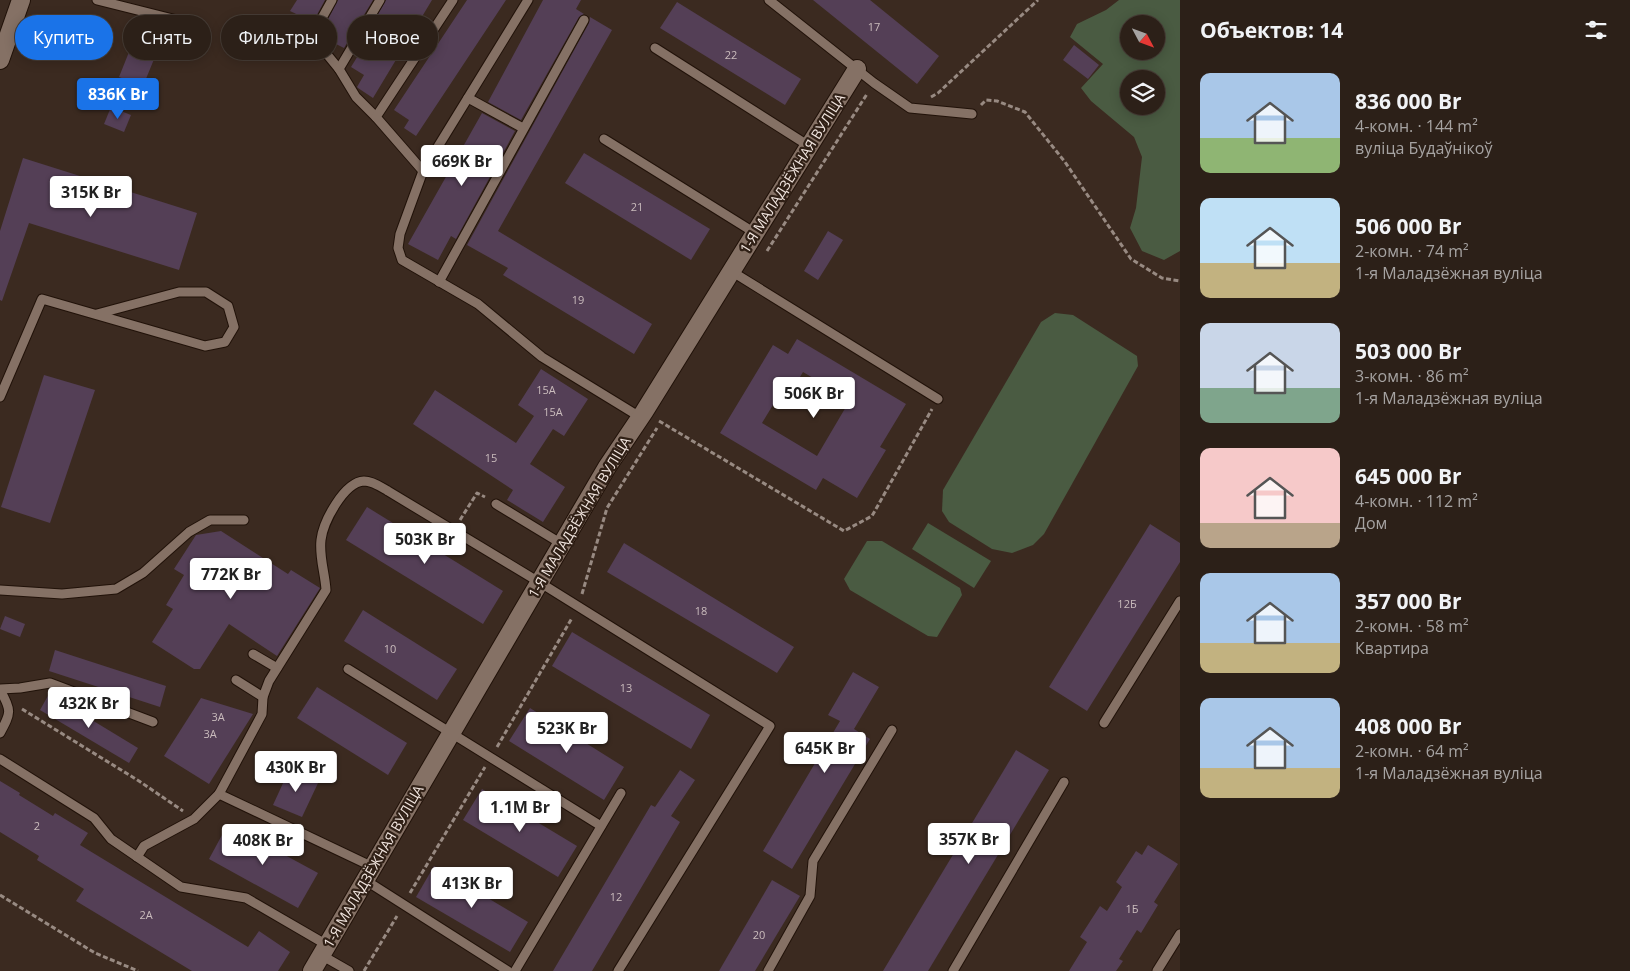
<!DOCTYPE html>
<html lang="ru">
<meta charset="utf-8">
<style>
:root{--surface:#2c2018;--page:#382d25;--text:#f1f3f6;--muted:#a6a3a2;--line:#483e37;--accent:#1a73e8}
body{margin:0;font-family:"Open Sans",sans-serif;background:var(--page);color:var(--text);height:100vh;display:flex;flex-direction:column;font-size:19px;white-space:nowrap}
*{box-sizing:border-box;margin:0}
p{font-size:16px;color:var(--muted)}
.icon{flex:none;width:28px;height:28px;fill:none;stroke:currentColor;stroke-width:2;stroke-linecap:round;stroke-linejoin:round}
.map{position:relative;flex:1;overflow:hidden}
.details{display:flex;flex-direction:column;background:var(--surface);width:450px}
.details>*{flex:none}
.banner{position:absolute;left:15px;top:15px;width:475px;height:45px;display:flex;gap:10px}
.needle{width:32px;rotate:131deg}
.tools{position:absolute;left:1120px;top:15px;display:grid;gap:10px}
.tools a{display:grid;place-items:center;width:45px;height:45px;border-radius:50%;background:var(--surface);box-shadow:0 2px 12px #0003,0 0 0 1px var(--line);font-size:25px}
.price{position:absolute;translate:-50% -42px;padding:0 11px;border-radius:5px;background:#fff;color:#222;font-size:16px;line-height:32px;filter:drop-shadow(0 1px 2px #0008)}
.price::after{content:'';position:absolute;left:50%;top:30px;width:15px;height:11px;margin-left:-8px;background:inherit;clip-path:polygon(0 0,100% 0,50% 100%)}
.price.selected{background:var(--accent);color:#fff}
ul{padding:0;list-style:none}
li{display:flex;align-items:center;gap:15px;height:125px;padding:0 20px}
li span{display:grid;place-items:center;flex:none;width:140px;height:100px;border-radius:10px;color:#555}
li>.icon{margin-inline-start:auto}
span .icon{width:60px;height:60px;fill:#fffc;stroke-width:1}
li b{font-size:21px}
h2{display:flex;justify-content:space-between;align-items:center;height:60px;padding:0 20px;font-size:21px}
.chip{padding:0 18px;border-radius:22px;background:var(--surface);box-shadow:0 2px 12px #0003,0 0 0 1px var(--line);font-size:18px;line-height:45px}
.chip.selected{background:var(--accent);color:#fff}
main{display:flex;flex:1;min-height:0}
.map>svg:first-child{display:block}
</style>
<main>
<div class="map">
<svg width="1180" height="971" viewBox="0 0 1180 971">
<rect width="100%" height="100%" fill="#3b2a20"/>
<g fill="#4a5b42" fill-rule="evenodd">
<path d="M1119 0H1180V251L1164 260 1142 251 1130 228 1136 208 1142 157 1134 137 1091 101 1081 88 1103 64 1070 37 1077 24 1106 10ZM1129 24H1156V51H1129ZM1129 79H1156V106H1129Z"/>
<polygon points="1055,313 1073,315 1137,356 1138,366 1044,534 1033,545 1012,553 992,549 949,522 942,511 943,490 1041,322"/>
<polygon points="928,523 991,561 974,588 912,549"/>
<polygon points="867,541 882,541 960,588 962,595 937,637 928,636 850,590 844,579"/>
</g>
<g fill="#543f56" fill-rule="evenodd">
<polygon points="297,0 325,0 313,22 290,11"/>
<polygon points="338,0 373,0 344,48 324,38 328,29 324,27"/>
<polygon points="386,0 432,0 373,98 358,88 357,87 364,75 351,67 359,54 356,53"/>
<polygon points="467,0 506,0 416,136 404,128 409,120 394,110"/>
<polygon points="543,0 581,0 576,9 584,14 579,17 521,120 488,102"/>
<polygon points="813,0 870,0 939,56 917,84"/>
<polygon points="677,2 801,79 785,105 660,28"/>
<polygon points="590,17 612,30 498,231 652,324 634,354 503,275 508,268 467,245 589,23"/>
<polygon points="134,23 164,35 143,86 119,77 131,47 125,44"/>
<polygon points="1074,45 1099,65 1088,79 1063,60"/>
<polygon points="111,107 131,115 124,132 104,124"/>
<polygon points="482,113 515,131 456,239 451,236 438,260 408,244"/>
<polygon points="584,153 710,229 691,260 565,183"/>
<polygon points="23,158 197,213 179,270 29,223 2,301 0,300 0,231"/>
<polygon points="828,231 843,240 818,280 804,271"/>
<path d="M797 339 906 404 880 447 886 450 857 498 823 478 816 490 720 433 773 345 788 354ZM803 372 850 400 817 456 762 423 779 395 786 400Z"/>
<polygon points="541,369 588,399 564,436 553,429 530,464 565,487 543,522 507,500 513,490 413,424 435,390 516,443 534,416 518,405"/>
<polygon points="44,375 95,390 50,523 1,507"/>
<polygon points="367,507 503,591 483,624 346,540"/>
<polygon points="1150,524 1180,543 1180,562 1087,711 1049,687"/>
<polygon points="221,531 288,574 291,570 320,588 277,656 229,624 200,669 194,669 152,642 173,609 166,605 184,575 174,569 196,535"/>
<polygon points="624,543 794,647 777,673 607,572"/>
<polygon points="363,610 457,669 437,700 344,641"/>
<polygon points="5,616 25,624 20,637 0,629"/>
<polygon points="572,632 710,715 691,749 552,666"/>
<polygon points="55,650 166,686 160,707 49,671"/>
<polygon points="853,672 879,687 854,729 870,739 792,869 763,851 840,721 828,715"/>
<polygon points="317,687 407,743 388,775 297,718"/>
<polygon points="49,694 138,748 129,763 40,710"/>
<polygon points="201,698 253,714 209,784 164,756"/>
<polygon points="530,708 624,767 604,800 509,741"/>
<polygon points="1016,750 1049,770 928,971 883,971"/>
<polygon points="290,768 319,781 302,817 273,805"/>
<polygon points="680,770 695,780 671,816 680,822 592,971 553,971 651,805 655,807"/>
<polygon points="0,781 20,793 19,795 53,816 55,813 88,833 80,845 248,947 259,931 290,952 278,971 192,971 76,901 84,889 37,860 39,856 0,832"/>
<polygon points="482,789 577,846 558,877 463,820"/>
<polygon points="228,824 318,873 298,908 209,859"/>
<polygon points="1148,845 1178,864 1154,902 1158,905 1141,933 1137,930 1119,959 1123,961 1116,971 1069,971 1087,942 1080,937 1100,906 1107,911 1122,887 1116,882 1136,851 1142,855"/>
<polygon points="434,866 528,922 510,952 416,897"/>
<polygon points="772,880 800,896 755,971 719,971"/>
</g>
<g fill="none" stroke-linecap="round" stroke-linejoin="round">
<defs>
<g id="lane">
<polyline points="97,0 177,20"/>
<polyline points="332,0 312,36 339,69"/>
<polyline points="528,0 423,171 400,234 398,248 402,260 478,304 542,357 640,417"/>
<polyline points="769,0 874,83 910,108 972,114"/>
<polyline points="655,48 809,146"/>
<polyline points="468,98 523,128"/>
<polyline points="376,117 356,97 339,69 380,0"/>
<polyline points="604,139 755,233"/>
<polyline points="423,171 376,117 453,0"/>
<polyline points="731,271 938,399"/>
<polyline points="439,282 584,20"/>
<polyline points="0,397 42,299 205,346 225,342 234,327 228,306 206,292 179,292 97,314"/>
<polyline points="496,504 562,544"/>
<polyline points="0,590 62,594 116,589 143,573 189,532 210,520 244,520"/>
<polyline points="253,654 277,668"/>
<polyline points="348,669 601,826"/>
<polyline points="236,680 263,697"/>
<polyline points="0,689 20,688 50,683 153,722"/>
<path d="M0 690C12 710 11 713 0 733"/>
<polyline points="1104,723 1180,601"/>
<polyline points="0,759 94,818 111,839 181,887 246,898 327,945"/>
<polyline points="137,857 144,846 194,819 219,794"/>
<path d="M373 867 219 794 262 714 263 697 269 681 326 590C325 573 319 557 321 540 323 522 344 482 364 481 373 481 381 487 388 491L539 582 770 726 618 971"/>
<polyline points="365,880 508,971"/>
<polyline points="321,955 349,971"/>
<polyline points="515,971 621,793"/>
<polyline points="768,971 810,896 813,861 892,730"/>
<polyline points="953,971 1064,782"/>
<polyline points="1157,971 1180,934"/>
</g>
<g id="street">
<polyline points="0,60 21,0"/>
<polyline points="312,971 607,467 644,412 857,69"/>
</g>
</defs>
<use href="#lane" stroke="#211209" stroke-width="11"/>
<use href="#street" stroke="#211209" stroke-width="20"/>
<g stroke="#988a82" stroke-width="3" stroke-dasharray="5 2.5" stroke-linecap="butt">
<polyline points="931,97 938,93 1038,0"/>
<polyline points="981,105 986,100 997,101 1025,112 1065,162 1131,259 1162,278 1180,281"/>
<polyline points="767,251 867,94"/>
<polyline points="659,421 844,531 872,516 932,409"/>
<polyline points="460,520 477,493 485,497"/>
<polyline points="582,594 607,508 657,428"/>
<polyline points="22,709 139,781 183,811"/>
<polyline points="497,747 572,618"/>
<polyline points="410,893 485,767"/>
<polyline points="0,895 95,953 138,971"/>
<polyline points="364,971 397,916"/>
</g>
<use href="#lane" stroke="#857165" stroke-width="9"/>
<use href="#street" stroke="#857165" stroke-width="18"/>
</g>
<g text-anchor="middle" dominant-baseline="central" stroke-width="4.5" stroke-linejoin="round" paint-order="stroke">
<g font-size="11" fill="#cabcbd">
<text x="874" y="26">17</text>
<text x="731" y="54">22</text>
<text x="637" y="206">21</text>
<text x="578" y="299">19</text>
<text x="546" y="389">15А</text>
<text x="553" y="411">15А</text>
<text x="491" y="457">15</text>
<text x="1127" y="603">12Б</text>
<text x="701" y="610">18</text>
<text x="390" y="648">10</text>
<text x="626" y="687">13</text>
<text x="218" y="716">3А</text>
<text x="210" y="733">3А</text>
<text x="37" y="825">2</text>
<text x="616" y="896">12</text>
<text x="1132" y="908">1Б</text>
<text x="146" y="914">2А</text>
<text x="759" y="934">20</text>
</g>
<g font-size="14" fill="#f1e5df" stroke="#302016">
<text transform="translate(792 173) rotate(-58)">1-Я МАЛАДЗЁЖНАЯ ВУЛІЦА</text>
<text transform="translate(579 517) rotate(-59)">1-Я МАЛАДЗЁЖНАЯ ВУЛІЦА</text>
<text transform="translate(373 866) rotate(-60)">1-Я МАЛАДЗЁЖНАЯ ВУЛІЦА</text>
</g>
</g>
</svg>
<div class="tools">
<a><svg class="needle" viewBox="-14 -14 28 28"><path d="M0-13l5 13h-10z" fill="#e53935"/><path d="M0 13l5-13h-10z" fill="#a6a3a2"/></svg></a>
<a><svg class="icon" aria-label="layers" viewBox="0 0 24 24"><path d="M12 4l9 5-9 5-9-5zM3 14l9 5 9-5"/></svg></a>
</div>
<b class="price selected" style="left:118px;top:120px">836K Br</b>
<b class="price" style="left:462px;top:187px">669K Br</b>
<b class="price" style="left:91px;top:218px">315K Br</b>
<b class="price" style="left:814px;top:419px">506K Br</b>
<b class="price" style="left:425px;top:565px">503K Br</b>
<b class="price" style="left:231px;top:600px">772K Br</b>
<b class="price" style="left:89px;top:729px">432K Br</b>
<b class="price" style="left:567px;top:754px">523K Br</b>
<b class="price" style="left:825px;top:774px">645K Br</b>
<b class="price" style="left:296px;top:793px">430K Br</b>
<b class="price" style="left:520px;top:833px">1.1M Br</b>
<b class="price" style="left:969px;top:865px">357K Br</b>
<b class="price" style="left:263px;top:866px">408K Br</b>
<b class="price" style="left:472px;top:909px">413K Br</b>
<div class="banner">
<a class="chip selected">Купить</a>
<a class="chip">Снять</a>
<a class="chip">Фильтры</a>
<a class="chip">Новое</a>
</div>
</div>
<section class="details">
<h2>Объектов: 14<svg class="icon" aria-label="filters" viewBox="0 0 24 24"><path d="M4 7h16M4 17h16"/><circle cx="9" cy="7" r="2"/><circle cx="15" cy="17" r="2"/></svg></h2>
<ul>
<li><span style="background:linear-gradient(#a9c7e8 65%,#8fb573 0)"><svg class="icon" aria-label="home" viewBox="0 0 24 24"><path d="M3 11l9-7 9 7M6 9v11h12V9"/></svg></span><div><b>836 000 Br</b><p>4-комн. · 144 m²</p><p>вуліца Будаўнікоў</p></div></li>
<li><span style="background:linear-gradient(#bfe0f5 65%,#c2b280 0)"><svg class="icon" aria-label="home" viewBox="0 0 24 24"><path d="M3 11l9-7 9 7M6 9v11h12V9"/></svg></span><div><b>506 000 Br</b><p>2-комн. · 74 m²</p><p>1-я Маладзёжная вуліца</p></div></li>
<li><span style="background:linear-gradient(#c9d6e8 65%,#7fa58c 0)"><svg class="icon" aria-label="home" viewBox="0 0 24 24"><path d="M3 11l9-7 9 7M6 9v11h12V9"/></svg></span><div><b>503 000 Br</b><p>3-комн. · 86 m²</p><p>1-я Маладзёжная вуліца</p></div></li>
<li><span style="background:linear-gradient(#f6c9c9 75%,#b9a48a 0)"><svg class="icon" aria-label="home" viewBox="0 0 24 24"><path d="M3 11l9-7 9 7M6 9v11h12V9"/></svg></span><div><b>645 000 Br</b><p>4-комн. · 112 m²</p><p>Дом</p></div></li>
<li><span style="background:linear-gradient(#a9c7e8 70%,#c2b280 0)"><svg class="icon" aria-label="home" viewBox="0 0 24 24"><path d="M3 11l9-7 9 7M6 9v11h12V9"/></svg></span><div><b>357 000 Br</b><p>2-комн. · 58 m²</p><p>Квартира</p></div></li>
<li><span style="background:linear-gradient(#a9c7e8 70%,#c2b280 0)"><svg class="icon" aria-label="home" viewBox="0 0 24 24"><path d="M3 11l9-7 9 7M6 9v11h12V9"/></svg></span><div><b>408 000 Br</b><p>2-комн. · 64 m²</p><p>1-я Маладзёжная вуліца</p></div></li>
</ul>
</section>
</main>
